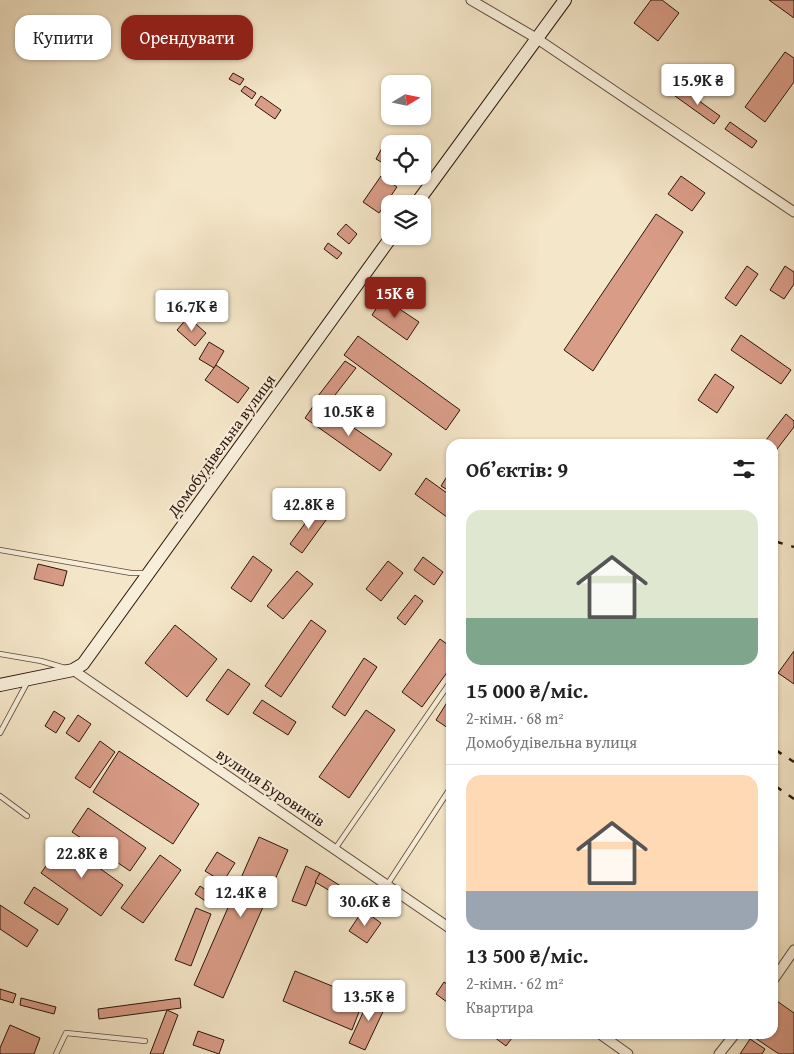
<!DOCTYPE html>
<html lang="uk">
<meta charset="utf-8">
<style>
:root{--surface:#fff;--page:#f6f6f6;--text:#222;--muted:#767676;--line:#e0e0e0;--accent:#8f2418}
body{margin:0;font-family:"Gentium Book Plus",serif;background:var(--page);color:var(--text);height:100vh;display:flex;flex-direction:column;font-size:19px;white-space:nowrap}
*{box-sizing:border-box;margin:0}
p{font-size:16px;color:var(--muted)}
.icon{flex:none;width:28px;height:28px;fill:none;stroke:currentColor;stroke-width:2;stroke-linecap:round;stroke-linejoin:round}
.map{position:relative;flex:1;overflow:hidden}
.side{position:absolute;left:446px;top:439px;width:332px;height:600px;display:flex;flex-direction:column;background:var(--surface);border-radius:15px;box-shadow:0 1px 4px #0004}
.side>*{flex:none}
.banner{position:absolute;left:15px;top:15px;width:356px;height:45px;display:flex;gap:10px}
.needle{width:32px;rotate:80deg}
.controls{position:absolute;left:381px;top:75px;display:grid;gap:10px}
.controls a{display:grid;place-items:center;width:50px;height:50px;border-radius:10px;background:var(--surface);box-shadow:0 1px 4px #0004;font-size:25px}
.price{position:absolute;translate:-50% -42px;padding:0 11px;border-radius:5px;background:#fff;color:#222;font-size:16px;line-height:32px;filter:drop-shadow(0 1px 2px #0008)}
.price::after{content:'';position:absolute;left:50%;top:30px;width:15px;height:11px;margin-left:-8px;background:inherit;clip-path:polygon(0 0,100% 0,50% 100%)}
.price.on{background:var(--accent);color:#fff}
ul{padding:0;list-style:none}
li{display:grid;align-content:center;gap:10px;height:265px;padding:0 20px}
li+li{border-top:1px solid var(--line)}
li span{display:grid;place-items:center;height:155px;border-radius:15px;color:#555}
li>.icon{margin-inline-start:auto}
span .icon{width:90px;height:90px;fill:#fffc;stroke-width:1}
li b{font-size:21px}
h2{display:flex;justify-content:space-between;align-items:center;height:60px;padding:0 20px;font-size:21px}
.pill{padding:0 18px;border-radius:15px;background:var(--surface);box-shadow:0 1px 4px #0004;font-size:18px;line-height:45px}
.pill.on{background:var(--accent);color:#fff}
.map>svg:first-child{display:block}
</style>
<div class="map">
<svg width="794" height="1054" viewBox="0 0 794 1054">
<rect width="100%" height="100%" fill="#f4e6c8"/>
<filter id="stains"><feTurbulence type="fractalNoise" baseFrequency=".004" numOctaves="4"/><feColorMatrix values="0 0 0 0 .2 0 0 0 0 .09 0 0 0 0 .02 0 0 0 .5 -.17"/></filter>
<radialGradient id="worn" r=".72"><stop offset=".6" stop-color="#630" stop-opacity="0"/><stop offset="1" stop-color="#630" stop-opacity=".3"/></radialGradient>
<g fill="#d99c87" stroke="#2b140c">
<polygon points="651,0 662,0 679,13 658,41 634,23"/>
<polygon points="769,0 794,0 794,18"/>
<polygon points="785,52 794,58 794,82 765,122 745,107"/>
<polygon points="233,73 244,79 240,85 229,79"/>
<polygon points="245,86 256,93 252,99 241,91"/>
<polygon points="681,88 720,116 714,124 675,96"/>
<polygon points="261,96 281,110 275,119 255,105"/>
<polygon points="730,122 757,141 752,148 725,129"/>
<polygon points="382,148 390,152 390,167 376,159"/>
<polygon points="381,176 397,187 379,213 363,202"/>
<polygon points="681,176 705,193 692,211 668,194"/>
<polygon points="656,214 683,232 593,371 564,350"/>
<polygon points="346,224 357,234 349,244 337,234"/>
<polygon points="328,243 342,253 337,259 324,249"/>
<polygon points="747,266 758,274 736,306 725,298"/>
<polygon points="785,266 794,272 794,284 784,299 770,290"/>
<polygon points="383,298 419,322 407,340 372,315"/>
<polygon points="188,317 206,333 195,346 177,330"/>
<polygon points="741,335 791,370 781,384 731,350"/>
<polygon points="358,336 460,410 446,430 344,355"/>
<polygon points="209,342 224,351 214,368 199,359"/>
<polygon points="345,361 356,368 325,408 315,400"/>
<polygon points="216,365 249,388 238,403 205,380"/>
<polygon points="715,374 734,387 717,413 698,400"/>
<polygon points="316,402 392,454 380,471 305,418"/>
<polygon points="786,414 794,421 794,427 774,453 774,444 763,444"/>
<polygon points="451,470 451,492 441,486"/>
<polygon points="426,478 451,496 451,520 415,494"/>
<polygon points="317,507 329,516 302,553 290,544"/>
<polygon points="253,556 272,570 251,602 231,588"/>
<polygon points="423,557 443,572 434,585 414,570"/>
<polygon points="388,561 403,573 381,601 366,589"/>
<polygon points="38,564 67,571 63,586 34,579"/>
<polygon points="297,571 313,584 283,619 267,606"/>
<polygon points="415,595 423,601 405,625 397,618"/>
<polygon points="311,620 326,631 281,697 265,686"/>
<polygon points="175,625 217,659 187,697 145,663"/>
<polygon points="440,639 451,647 451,667 422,707 402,692"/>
<polygon points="794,651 794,684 778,673"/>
<polygon points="364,658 377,667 345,716 332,707"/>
<polygon points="228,669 250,684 228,715 206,700"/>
<polygon points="451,696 451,730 436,720"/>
<polygon points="262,700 296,722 288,735 253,713"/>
<polygon points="366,710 395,730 349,798 319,777"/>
<polygon points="54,711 65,718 56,733 45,726"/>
<polygon points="78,715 91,724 79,742 66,733"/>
<polygon points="100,741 115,752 90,788 75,778"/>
<polygon points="119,751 199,804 173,844 93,792"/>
<polygon points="88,808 146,848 130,871 72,832"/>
<polygon points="259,837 288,850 223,998 194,985"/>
<polygon points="63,842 123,885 101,916 41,873"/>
<polygon points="217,852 235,863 223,882 205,871"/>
<polygon points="160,855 181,870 143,923 121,908"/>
<polygon points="306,866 320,873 306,906 292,901"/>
<polygon points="320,873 363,900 361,904 357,907 315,882"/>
<polygon points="200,886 218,898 213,906 195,894"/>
<polygon points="34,887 68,909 58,925 24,903"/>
<polygon points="0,905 38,930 27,947 0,929"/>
<polygon points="196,908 211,914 191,966 175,960"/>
<polygon points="363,910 381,923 367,943 349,931"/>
<polygon points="295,971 364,999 352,1030 283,1001"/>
<polygon points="444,982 451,987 451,1005 436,994"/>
<polygon points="0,989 16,994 13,1003 0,999"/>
<polygon points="372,993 388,1001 365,1050 349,1043"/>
<polygon points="21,998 56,1007 54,1014 20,1005"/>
<polygon points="180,998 181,1008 99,1019 98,1009"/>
<polygon points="774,999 794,1013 794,1052 793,1054 779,1054 749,1034 774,1034"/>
<polygon points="167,1010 178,1015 163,1054 150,1054"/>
<polygon points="10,1025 40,1038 34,1054 0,1054 0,1048"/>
<polygon points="198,1031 224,1040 219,1054 193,1045"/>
<polygon points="490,1034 515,1034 506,1046"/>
<polygon points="750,1039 765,1049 762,1054 740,1054"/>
</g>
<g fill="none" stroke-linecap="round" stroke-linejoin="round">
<defs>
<g id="lane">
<polyline points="0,550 131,573 147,573"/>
<polyline points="0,654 41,661 65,668"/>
<polyline points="0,733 28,681"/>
<polyline points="0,796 27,816"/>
<polyline points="335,849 451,681"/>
<polyline points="387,885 451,787"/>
<polyline points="56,1054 66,1033 145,1041"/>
</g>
<g id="street">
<polyline points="471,0 536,38 794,212"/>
<polyline points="73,670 451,929"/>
<polyline points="774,979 794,950"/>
<polyline points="600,1034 628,1054"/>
<polyline points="719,1054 735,1034"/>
</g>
<g id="secondary">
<polyline points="416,204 565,0"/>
<polyline points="0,685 73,670 83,664 392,236"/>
</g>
</defs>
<use href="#lane" stroke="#5d483b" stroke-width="6"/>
<use href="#street" stroke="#5d483b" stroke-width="11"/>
<use href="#secondary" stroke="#2b140c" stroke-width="14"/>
<use href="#lane" stroke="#f8efdb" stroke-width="4.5"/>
<use href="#street" stroke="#f8efdb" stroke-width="9"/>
<use href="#secondary" stroke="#f8efdb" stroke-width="12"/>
<g stroke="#2b140c" stroke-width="2.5" stroke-dasharray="9 9" stroke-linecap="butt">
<polyline points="774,541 794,547"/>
<polyline points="774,749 794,762"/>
<polyline points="774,785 794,799"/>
</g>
</g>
<g text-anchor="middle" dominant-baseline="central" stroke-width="4" stroke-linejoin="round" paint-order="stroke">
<g font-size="16" fill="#2b140c" stroke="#f8efdb">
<text transform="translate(221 445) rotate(-54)">Домобудівельна вулиця</text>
<text transform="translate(271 787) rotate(34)">вулиця Буровиків</text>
</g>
</g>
<rect width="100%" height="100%" filter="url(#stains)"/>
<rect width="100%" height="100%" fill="url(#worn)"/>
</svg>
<div class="controls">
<a><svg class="needle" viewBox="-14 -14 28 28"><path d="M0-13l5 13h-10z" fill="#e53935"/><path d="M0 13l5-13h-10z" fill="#767676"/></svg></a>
<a><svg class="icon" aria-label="locate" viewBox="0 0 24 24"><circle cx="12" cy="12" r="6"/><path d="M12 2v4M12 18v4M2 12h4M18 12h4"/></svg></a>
<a><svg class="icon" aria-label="layers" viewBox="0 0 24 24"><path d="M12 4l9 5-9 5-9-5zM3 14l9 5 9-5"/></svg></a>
</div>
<b class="price" style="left:698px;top:106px">15.9K ₴</b>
<b class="price on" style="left:395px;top:319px">15K ₴</b>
<b class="price" style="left:192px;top:332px">16.7K ₴</b>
<b class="price" style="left:349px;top:437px">10.5K ₴</b>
<b class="price" style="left:309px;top:530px">42.8K ₴</b>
<b class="price" style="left:82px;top:879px">22.8K ₴</b>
<b class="price" style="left:241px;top:918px">12.4K ₴</b>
<b class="price" style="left:365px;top:927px">30.6K ₴</b>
<b class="price" style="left:369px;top:1022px">13.5K ₴</b>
<div class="banner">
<a class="pill">Купити</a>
<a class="pill on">Орендувати</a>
</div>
<section class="side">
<h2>Об’єктів: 9<svg class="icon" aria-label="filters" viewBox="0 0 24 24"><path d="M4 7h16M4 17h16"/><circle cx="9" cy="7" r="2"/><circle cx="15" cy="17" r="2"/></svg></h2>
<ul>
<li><span style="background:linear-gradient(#dfe7d0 70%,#7fa58c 0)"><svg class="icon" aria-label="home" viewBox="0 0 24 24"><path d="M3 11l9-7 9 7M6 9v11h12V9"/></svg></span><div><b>15 000 ₴/міс.</b><p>2-кімн. · 68 m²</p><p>Домобудівельна вулиця</p></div></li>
<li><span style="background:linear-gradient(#ffd9b3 75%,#9aa5b1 0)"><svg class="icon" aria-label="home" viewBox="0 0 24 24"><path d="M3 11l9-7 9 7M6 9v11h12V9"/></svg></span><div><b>13 500 ₴/міс.</b><p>2-кімн. · 62 m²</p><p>Квартира</p></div></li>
</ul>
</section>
</div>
